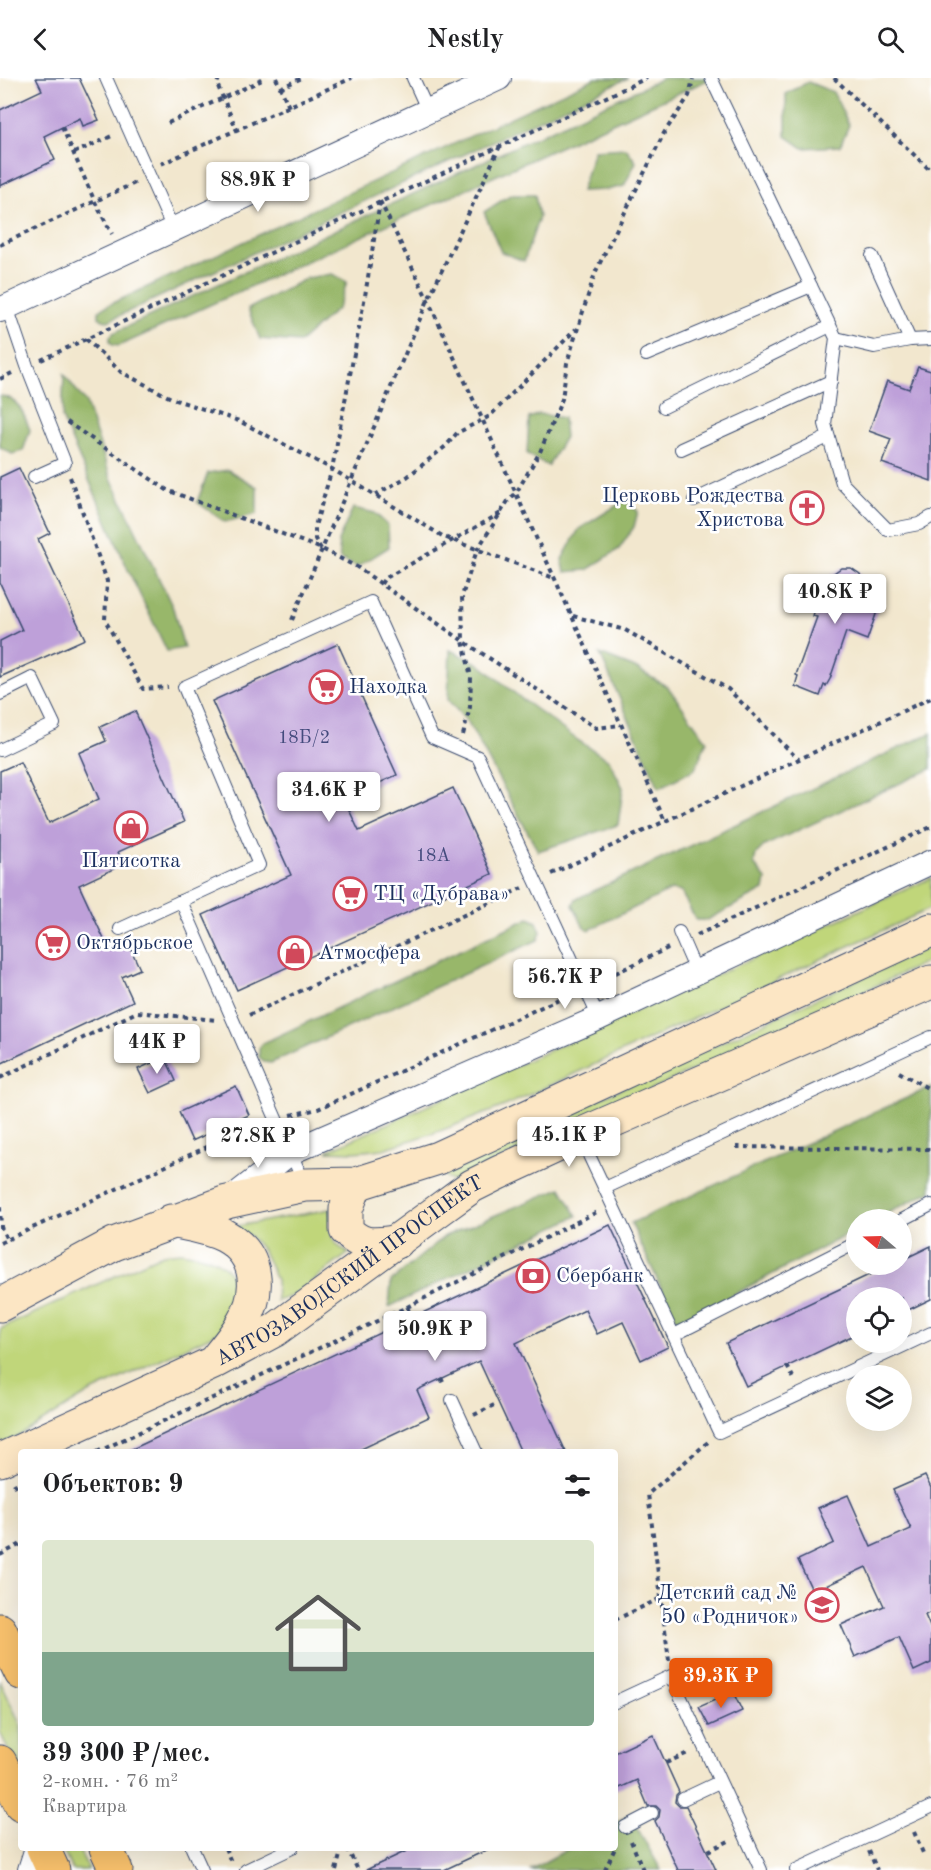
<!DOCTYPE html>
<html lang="ru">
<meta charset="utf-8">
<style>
:root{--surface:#fff;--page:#f6f6f6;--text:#202124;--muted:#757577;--line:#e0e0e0;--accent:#ea580c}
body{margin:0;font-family:"Old Standard TT",serif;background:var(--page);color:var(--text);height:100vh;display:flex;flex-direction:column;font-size:22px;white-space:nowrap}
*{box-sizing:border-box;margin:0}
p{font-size:20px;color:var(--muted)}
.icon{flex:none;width:33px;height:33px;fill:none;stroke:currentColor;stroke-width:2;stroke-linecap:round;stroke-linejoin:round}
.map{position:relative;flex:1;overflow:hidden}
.panel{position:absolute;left:18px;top:1371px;width:600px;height:402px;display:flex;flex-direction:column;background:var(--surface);border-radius:6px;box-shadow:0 6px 24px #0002}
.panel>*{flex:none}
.needle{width:39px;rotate:289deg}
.fabs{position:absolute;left:846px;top:1131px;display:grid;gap:12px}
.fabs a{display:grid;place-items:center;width:66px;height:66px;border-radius:50%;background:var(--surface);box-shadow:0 6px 24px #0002;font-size:30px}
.price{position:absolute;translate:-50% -51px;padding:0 14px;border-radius:6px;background:#fff;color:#222;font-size:20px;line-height:39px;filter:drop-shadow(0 2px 3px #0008)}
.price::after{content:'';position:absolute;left:50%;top:36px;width:18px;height:14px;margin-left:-9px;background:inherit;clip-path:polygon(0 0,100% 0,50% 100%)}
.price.selected{background:var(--accent);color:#fff}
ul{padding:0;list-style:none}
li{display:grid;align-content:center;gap:12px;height:318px;padding:0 24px}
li+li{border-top:2px solid var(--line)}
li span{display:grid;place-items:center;height:186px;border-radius:6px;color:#555}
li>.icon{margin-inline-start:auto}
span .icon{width:108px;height:108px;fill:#fffc;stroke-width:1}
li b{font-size:26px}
h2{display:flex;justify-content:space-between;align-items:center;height:72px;padding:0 24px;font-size:26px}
header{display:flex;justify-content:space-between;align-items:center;height:78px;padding:0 24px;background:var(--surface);font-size:27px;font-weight:700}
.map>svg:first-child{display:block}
</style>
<header><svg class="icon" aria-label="back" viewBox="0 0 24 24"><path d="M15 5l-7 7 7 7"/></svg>Nestly<svg class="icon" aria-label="search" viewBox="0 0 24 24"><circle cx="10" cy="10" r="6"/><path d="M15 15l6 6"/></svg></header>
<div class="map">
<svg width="931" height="1792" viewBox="0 0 931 1792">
<rect width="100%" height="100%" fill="#fff"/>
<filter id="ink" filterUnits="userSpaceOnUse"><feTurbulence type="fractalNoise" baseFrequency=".0167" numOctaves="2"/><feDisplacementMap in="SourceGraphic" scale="12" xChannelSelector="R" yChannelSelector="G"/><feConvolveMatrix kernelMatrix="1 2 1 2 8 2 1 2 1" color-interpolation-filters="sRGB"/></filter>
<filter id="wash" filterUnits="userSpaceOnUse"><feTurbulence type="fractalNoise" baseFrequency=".008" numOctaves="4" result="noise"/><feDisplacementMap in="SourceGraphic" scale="24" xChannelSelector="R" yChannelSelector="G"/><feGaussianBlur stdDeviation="1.35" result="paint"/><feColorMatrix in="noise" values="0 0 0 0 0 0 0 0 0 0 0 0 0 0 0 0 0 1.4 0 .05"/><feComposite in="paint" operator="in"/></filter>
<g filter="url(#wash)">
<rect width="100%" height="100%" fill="#f2e7ce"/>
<g fill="#c0d67a" stroke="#6e826c" stroke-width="1.5">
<polygon points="931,800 931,830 507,1027 440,1053 383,1071 354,1074 327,1073"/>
<path d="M931 868V882L475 1093C465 1099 455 1108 445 1099L446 1091Z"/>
<path d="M331 1131C331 1153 327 1164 349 1175L294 1217 277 1223 276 1202 263 1173 250 1158 231 1149Z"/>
<path d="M180 1174C213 1178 230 1184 240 1217L223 1252 89 1315 19 1358 2 1366 0 1362V1251L163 1176Z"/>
<polygon points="0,1602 21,1648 21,1700 0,1654"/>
<polygon points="62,1770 78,1770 89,1792 72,1792"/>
</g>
<g fill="#98b76a" stroke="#5a7364" stroke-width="1.5">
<polygon points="595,0 628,0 108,243 103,242 99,239 99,233 102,230"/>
<polygon points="663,0 712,0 119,268 113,267 110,264 110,259 113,255"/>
<polygon points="808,4 833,14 849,47 840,68 803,70 786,58 786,16"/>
<polygon points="626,70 636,84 624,108 606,112 581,113 594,72"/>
<polygon points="510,117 535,117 539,139 524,183 501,174 484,134"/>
<polygon points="332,196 347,204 338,230 300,264 260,261 248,231 307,200"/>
<polygon points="64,296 86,325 110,398 173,530 184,570 167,573 129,494 62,340"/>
<path d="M0 318C19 319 24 337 30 352L23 373 12 376 0 369Z"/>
<polygon points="539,336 563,340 565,359 548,388 527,376 529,340"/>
<polygon points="228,392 257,409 257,436 225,444 197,424 208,395"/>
<polygon points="624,423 638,433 634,449 619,471 587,492 565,494 562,481 579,451"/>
<polygon points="353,430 375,435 388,448 389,469 357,489 340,481 338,463"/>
<polygon points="450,572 479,586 522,621 579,663 609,682 623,710 618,747 538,773 469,646 448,622"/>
<polygon points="600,576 635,590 668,609 707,663 695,691 659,710"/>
<polygon points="931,655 931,691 764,768 756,776 754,786 766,801 764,812 707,842 696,842 681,814 671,812 589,852 583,848 573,827 576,821"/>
<polygon points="529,840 537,844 541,854 538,862 271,985 265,984 259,979 259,970 263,965"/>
<polygon points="931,1009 931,1113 876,1141 856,1142 856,1152 678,1246 631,1145"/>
<polygon points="561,1110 577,1138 389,1229 391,1203 445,1158"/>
<polygon points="630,1737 661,1792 530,1792 570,1770 615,1770 615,1745"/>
</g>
<g id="blocks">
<g fill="#bea0d9">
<polygon points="36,0 79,0 99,42 83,48 80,40 44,58 55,82 0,108 0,32 42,12"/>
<polygon points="918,289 931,293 931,403 882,385 891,361 869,353 887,303 909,311"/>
<polygon points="19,390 50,455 38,461 85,561 0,599 0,563 22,552 0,505 0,399"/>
<polygon points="841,490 851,490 860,496 865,513 882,519 867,562 846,554 830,601 826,608 824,607 820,618 795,608 798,598 796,597 817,539 813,538 815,531 804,527 812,505 823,510 827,500"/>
<polygon points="338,566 397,697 344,721 359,753 453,710 492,796 237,912 203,837 291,797 212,623"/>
<polygon points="135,633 184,744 118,774 124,786 79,807 109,872 127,863 140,891 122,899 133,923 0,986 0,693 20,684 49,745 99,721 79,675 106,663 100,649"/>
<polygon points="165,979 176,1003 150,1015 138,991"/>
<polygon points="236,1008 249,1037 192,1063 179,1034"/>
<polygon points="610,1147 668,1269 641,1282 623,1244 597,1256 585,1232 516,1265 566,1374 521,1374 479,1283 417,1312 429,1339 355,1374 126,1374"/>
<polygon points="931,1168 931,1221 902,1235 902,1220 856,1220 856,1256 746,1308 726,1265 892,1186 902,1186 902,1182"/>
<polygon points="925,1398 931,1410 931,1534 925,1537 931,1551 931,1585 914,1593 899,1559 855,1579 841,1547 884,1528 866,1489 813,1514 798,1482 834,1465 818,1430 848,1417 871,1469 911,1451 893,1412"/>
<polygon points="733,1614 742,1633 709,1648 699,1629"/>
<polygon points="653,1657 679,1714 676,1717 675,1724 679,1728 686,1728 716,1792 678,1792 655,1743 659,1739 660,1732 656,1728 648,1728 637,1702 615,1712 615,1675"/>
<polygon points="413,1770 491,1770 444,1792 366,1792"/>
</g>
</g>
</g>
<g filter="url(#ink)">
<use href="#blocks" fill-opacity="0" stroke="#3b4b6f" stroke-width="1.5"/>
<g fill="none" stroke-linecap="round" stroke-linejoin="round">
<defs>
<g id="lane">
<polyline points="106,0 173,151"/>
<polyline points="413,0 428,33"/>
<polyline points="711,0 836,260 825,346 842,405 888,452 919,446 931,439"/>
<polyline points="872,178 910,262"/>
<polyline points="7,229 27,288 65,385 34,399"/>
<polyline points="836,260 874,269 910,262 931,261"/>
<polyline points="646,277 811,208"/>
<polyline points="664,329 830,248"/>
<polyline points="681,371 831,303"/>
<polyline points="694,422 828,359"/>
<polyline points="0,616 32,600 54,646 0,672"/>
<polyline points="181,823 259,787 184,609 371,524 432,659 478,679 599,940"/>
<polyline points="120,851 181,823 304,1105"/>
<polyline points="679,854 696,893"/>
<polyline points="580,1058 719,1354 931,1255"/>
<polyline points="605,1110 931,959"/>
<polyline points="902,1142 931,1127"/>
<polyline points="674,1257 856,1165"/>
<polyline points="452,1322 476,1374"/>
<polyline points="615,1624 671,1598 761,1792"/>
<polyline points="683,1721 719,1704"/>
<polyline points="625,1749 652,1735"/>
<polyline points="192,1770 202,1792"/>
<polyline points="246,1792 292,1770"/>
<polyline points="796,1792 931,1729"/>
</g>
<g id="street">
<polyline points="0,232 499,0"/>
<polyline points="232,1120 291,1074 599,940 931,784"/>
<polyline points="30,1792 37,1770"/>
</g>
<g id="secondary">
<path d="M356 1106 346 1131V1152C362 1170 375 1166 397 1164"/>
<path d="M171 1143C190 1147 208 1149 225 1158 260 1177 261 1215 242 1246 235 1258 226 1269 217 1280"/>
<polyline points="0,1227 114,1166 227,1124 305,1107 356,1106 438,1080 931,852"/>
<path id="s1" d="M0 1382 215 1284 275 1252 443 1129 472 1108 498 1095 580 1057 931 904"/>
</g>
<g id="primary">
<polyline points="0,1552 21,1595"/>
<polyline points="0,1684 21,1726"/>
<polyline points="43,1770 53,1792"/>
<polyline points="106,1770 116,1792"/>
</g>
</defs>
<use href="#lane" stroke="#3b4b6f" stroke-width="14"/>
<use href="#street" stroke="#3b4b6f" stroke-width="26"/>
<use href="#secondary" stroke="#3b4b6f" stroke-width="35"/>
<use href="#primary" stroke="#3b4b6f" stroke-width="35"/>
<g stroke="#3b4b6f" stroke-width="4" stroke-dasharray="4.5 4.5" stroke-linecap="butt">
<polyline points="219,0 217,6 237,52"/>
<polyline points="259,0 260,3 265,0"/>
<polyline points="276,0 289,29"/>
<polyline points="834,0 931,93"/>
<polyline points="280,10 302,0"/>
<polyline points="168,45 260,3"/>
<polyline points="62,49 95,124 112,156"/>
<polyline points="74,75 114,57"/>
<polyline points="161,86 352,0"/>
<polyline points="380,123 428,222 665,743"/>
<polyline points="0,167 137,104"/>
<polyline points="86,261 121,294 173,321 239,343 332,391 444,459 554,500"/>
<polyline points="41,282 647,0"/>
<polyline points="0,301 12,295"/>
<polyline points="67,344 167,412 322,471 357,489 463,563 596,650 621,647"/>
<polyline points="70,399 107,503 105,542 143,611 168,609"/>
<polyline points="375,417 407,399 446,368 457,355 490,338 576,251"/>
<polyline points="321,471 315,461 315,448 332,391 365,218 380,124"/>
<polyline points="381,506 384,501 501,435"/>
<polyline points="573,538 625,552 728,611 798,681"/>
<polyline points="292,542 428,222 500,68"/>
<polyline points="463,657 470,629 471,599 463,563 462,518 477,472 508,423 516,415 540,374 562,321 567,285 595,195 664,55 689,18 693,1"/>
<polyline points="551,796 931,620"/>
<polyline points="697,857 931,749"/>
<polyline points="599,903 668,870"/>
<polyline points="249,937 522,810"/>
<polyline points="899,994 931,1012"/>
<polyline points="0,1000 137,934 216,942"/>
<polyline points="291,1037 318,1031 570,916"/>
<polyline points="736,1069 931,1071"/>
<polyline points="0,1129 1,1149 7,1162"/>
<polyline points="0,1165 261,1044"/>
<polyline points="407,1229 412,1240"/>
<polyline points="787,1288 794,1301"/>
<polyline points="441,1300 445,1308"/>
<polyline points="474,1337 498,1325"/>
<polyline points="97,1374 407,1229 599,1133"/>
<polyline points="14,1405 21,1417"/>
<polyline points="0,1477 21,1466"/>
<polyline points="615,1542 661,1520"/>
<polyline points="669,1583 648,1416 708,1364"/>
<polyline points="666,1685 690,1674"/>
<polyline points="914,1754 923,1775"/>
<polyline points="631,1763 643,1792"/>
<polyline points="225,1770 232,1786"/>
<polyline points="347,1770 358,1792"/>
<polyline points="402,1770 404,1774"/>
<polyline points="708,1773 731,1762"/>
<polyline points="869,1773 877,1792"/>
<polyline points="336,1792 342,1770"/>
<polyline points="605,1792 615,1770"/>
</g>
<use href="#lane" stroke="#fff" stroke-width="12"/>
<use href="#street" stroke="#fff" stroke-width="24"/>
<use href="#secondary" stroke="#fce6c4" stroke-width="33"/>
<use href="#primary" stroke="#f7c06c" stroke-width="33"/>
</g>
</g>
<defs>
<symbol id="church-ring" viewBox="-11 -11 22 22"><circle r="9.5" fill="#fff" stroke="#d1495b" stroke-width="1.5"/><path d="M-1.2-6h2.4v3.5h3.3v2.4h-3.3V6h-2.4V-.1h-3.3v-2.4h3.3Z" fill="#d1495b"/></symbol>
<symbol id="supermarket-ring" viewBox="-11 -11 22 22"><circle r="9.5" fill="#fff" stroke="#d1495b" stroke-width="1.5"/><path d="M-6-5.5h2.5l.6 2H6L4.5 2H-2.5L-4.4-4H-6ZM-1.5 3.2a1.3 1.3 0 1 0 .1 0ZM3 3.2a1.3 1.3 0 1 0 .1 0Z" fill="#d1495b"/></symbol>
<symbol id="shop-ring" viewBox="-11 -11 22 22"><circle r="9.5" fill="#fff" stroke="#d1495b" stroke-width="1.5"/><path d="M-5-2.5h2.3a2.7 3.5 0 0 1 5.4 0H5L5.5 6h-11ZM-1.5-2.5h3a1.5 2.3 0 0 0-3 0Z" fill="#d1495b"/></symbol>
<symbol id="bank-ring" viewBox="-11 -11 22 22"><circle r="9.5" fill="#fff" stroke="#d1495b" stroke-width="1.5"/><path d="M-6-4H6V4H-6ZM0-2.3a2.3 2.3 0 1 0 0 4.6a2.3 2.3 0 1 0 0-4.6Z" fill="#d1495b"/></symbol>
<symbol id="school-ring" viewBox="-11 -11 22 22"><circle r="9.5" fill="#fff" stroke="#d1495b" stroke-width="1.5"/><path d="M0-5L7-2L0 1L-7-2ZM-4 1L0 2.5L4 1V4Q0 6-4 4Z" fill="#d1495b"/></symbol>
</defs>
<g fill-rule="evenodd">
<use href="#church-ring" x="788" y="411" width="38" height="38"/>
<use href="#supermarket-ring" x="307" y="590" width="38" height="38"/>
<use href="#shop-ring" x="112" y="731" width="38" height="38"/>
<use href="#supermarket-ring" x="331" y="797" width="38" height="38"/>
<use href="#supermarket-ring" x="34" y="846" width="38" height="38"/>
<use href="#shop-ring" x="276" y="856" width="38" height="38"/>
<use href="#bank-ring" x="514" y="1179" width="38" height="38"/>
<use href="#school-ring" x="803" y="1508" width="38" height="38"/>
</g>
<g text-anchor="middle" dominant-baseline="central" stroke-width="5" stroke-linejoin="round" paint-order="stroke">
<g font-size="18" fill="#444b7d">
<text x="304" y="660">18Б/2</text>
<text x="433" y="778">18А</text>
</g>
<g font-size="21" fill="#1b2f5e" stroke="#fff" text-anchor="start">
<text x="784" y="418" text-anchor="end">Церковь Рождества<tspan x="784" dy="24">Христова</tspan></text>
<text x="349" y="609">Находка</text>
<text x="131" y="783" text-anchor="middle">Пятисотка</text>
<text x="373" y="816">ТЦ «Дубрава»</text>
<text x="76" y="865">Октябрьское</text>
<text x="318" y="875">Атмосфера</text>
<text x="556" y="1198">Сбербанк</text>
<text x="799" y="1515" text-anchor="end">Детский сад №<tspan x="799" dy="24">50 «Родничок»</tspan></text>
</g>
<g font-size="21" fill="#1b2f5e" stroke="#fff">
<text stroke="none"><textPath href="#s1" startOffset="399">АВТОЗАВОДСКИЙ ПРОСПЕКТ</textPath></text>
</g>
</g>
</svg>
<div class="fabs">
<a><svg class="needle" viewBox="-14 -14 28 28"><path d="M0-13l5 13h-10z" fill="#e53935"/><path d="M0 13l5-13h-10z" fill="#757577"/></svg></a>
<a><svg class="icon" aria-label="locate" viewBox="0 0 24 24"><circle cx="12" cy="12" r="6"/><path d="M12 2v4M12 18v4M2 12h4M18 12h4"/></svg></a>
<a><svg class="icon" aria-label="layers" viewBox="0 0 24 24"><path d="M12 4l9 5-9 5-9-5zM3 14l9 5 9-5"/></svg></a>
</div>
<b class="price" style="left:258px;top:135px">88.9K ₽</b>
<b class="price" style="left:835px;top:547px">40.8K ₽</b>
<b class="price" style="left:329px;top:745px">34.6K ₽</b>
<b class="price" style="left:565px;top:932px">56.7K ₽</b>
<b class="price" style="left:157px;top:997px">44K ₽</b>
<b class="price" style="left:569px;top:1090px">45.1K ₽</b>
<b class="price" style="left:258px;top:1091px">27.8K ₽</b>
<b class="price" style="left:435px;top:1284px">50.9K ₽</b>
<b class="price selected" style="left:721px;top:1631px">39.3K ₽</b>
<section class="panel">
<h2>Объектов: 9<svg class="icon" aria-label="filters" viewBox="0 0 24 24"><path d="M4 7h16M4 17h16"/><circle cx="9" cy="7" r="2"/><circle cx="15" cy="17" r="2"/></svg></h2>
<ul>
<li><span style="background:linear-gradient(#dfe7d0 60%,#7fa58c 0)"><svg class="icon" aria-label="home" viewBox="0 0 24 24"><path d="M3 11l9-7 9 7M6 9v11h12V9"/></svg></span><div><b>39 300 ₽/мес.</b><p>2-комн. · 76 m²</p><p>Квартира</p></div></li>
</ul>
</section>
</div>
